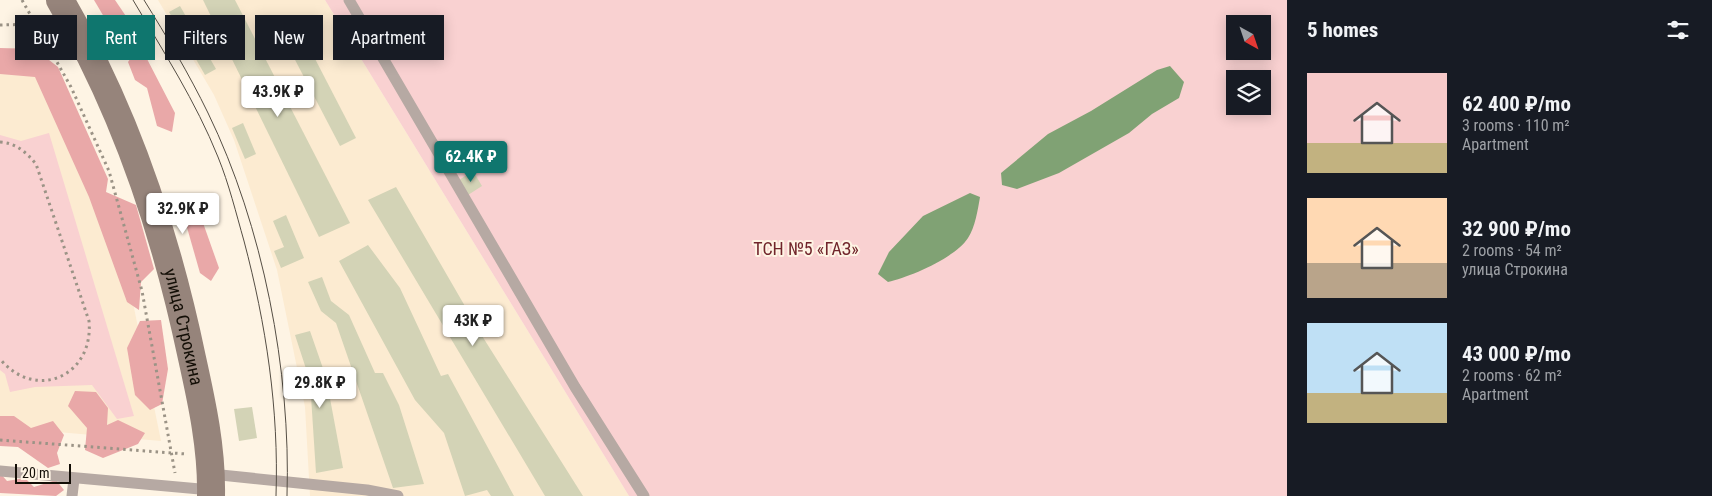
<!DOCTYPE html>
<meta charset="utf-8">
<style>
:root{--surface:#171b24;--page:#242831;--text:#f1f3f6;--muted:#9ea1a6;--accent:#0f766e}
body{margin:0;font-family:"Roboto Condensed",sans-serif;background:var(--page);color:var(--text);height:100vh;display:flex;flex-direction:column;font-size:19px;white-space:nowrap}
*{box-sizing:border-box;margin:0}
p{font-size:16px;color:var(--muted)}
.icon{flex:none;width:28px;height:28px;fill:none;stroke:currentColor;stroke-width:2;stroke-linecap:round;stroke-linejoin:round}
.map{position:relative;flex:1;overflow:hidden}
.panel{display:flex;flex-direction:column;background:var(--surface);width:425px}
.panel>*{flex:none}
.guide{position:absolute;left:15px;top:15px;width:475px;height:45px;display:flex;gap:10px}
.needle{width:32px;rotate:140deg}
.tools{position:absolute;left:1226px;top:15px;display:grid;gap:10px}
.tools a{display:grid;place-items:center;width:45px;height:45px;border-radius:0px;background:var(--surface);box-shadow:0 2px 12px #0003;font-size:25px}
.scale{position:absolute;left:15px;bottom:12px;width:56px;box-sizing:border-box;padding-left:5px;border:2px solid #130e06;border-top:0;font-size:14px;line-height:18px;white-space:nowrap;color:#130e06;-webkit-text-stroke:4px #fef4e4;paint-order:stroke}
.price{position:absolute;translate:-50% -42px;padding:0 11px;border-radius:5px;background:#fff;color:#222;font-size:16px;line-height:32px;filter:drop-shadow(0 1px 2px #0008)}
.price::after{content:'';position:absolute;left:50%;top:30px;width:15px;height:11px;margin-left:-8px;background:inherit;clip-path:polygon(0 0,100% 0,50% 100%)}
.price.current{background:var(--accent);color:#fff}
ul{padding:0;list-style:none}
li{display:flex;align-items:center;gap:15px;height:125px;padding:0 20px}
li span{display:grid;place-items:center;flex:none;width:140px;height:100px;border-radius:0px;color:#555}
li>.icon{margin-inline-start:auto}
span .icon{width:60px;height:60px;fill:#fffc;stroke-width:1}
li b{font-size:21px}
h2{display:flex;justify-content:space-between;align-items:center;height:60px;padding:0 20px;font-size:21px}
.pill{padding:0 18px;border-radius:0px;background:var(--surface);box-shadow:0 2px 12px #0003;font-size:18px;line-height:45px}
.pill.current{background:var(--accent);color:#fff}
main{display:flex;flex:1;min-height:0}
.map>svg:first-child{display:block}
</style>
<main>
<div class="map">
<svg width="1287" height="496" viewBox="0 0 1287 496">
<rect width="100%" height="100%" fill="#fef4e4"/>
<g fill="#fcebd1">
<polygon points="158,0 325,0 629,496 310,496 305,407 277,270 234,140 214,95"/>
<polygon points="29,46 68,123 131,293 161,441 0,427 0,50"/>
</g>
<g fill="#f9d1d1" fill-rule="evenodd">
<path d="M325 0H1287V496H629ZM1235 24H1262V51H1235ZM1235 79H1262V106H1235Z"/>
<polygon points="49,133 134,416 117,419 92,385 35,387 10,392 5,374 0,370 0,135 21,141"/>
</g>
<g fill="#e9a8a8">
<polygon points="94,0 115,0 134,28 132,41 120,44"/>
<polygon points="0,48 35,49 58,67 108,179 106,192 136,205 154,269 141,282 139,310 127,302 89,197 35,77 0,74"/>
<polygon points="133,55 146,57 175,113 172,132 157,126 147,88 135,80 128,62"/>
<polygon points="194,215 202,220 219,268 211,281 200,273 186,224"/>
<polygon points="161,320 168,369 162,404 150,410 135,395 127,348 140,321"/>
<polygon points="75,391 96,392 108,408 107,425 118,420 145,433 138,444 103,458 85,450 87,428 68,406"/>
<polygon points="0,416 14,416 31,428 53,421 64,435 57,453 60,464 48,468 18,447 0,446"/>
<polygon points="0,473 7,481 25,478 34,487 56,480 64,490 56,496 0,493"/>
</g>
<g fill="#80a274">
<polygon points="1170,66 1184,82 1179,98 1152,114 1129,133 1059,173 1017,189 1002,185 1001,173 1048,134 1091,111 1157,70"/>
<path d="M970 193 980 197C978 209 975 228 968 238 955 258 910 277 888 282L878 274 889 252 923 216Z"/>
</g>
<g fill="#d3d3b6">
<polygon points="203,0 235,0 350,223 319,237"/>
<polygon points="180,6 216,69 205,75 169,12"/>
<polygon points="297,24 356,138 340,146 281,33"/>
<polygon points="243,123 256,154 245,159 232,128"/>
<polygon points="473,171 482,186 468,195 459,180"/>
<polygon points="396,187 484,339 583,496 545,496 368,200"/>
<polygon points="286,215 304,258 281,268 274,251 284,247 273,221"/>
<polygon points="368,245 400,288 441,376 448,374 514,496 491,496 487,490 465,496 444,433 415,400 339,261"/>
<polygon points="322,277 331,301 349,315 375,373 383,373 399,405 424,484 393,488 336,323 321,311 308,282"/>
<polygon points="310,331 326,377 343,468 316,473 310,381 295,335"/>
<polygon points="252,407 257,438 239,441 234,409"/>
</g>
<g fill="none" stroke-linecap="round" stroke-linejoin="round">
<g stroke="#9b9386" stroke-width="3" stroke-dasharray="2.5 4" stroke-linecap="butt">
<polyline points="22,0 71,87 109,171 142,291 175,473"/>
<polyline points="0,25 36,24"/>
<path d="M0 142C16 143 26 152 36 164L89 321C94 376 36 402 0 359"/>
<polyline points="0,440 186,454"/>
</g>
<g stroke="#b6a9a3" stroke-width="11">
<polyline points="349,0 575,387 644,496"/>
<polyline points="0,471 211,490"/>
<polyline points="211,474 367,490 398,496"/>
<polyline points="72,496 74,479"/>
</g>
<path stroke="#96847b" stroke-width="28" id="s1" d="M60 0C125 110 166 234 192 358 202 403 212 449 211 496"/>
<g stroke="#554e44" stroke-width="1">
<path d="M133 0C163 51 196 102 218 157 229 184 236 213 244 241 266 324 279 409 276 496"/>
<path d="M144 0C167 37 189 74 208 113 263 226 291 370 287 496"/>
</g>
</g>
<g text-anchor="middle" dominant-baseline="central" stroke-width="4" stroke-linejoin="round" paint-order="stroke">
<g font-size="18" fill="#71252b" stroke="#fef4e4">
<text x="806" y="248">ТСН №5 «ГАЗ»</text>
</g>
<g font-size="18" fill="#130e06" stroke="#fef4e4">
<text stroke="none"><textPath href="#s1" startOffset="351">улица Строкина</textPath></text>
</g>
</g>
</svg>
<div class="tools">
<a><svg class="needle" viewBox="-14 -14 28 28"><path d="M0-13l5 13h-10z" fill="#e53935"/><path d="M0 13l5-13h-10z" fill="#9ea1a6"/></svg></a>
<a><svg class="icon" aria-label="layers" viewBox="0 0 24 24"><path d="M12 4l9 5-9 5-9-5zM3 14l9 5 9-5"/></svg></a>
</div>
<div class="scale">20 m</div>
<b class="price" style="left:278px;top:118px">43.9K ₽</b>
<b class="price current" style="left:471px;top:183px">62.4K ₽</b>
<b class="price" style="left:183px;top:235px">32.9K ₽</b>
<b class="price" style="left:473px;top:347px">43K ₽</b>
<b class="price" style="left:320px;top:409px">29.8K ₽</b>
<div class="guide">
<a class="pill">Buy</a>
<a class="pill current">Rent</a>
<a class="pill">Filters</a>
<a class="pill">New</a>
<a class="pill">Apartment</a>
</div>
</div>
<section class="panel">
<h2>5 homes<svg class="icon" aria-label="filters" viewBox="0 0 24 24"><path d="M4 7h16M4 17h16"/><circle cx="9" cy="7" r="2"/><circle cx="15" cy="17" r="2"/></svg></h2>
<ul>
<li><span style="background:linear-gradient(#f6c9c9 70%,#c2b280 0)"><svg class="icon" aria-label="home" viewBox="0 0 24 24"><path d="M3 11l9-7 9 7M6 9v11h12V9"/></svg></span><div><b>62 400 ₽/mo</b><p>3 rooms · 110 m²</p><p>Apartment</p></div></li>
<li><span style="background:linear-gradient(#ffd9b3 65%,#b9a48a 0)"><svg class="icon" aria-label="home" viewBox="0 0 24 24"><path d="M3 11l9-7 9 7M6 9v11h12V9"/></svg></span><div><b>32 900 ₽/mo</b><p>2 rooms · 54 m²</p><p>улица Строкина</p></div></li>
<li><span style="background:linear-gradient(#bfe0f5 70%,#c2b280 0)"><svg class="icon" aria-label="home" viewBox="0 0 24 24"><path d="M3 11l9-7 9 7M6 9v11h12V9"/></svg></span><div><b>43 000 ₽/mo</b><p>2 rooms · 62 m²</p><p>Apartment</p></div></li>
</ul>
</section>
</main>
